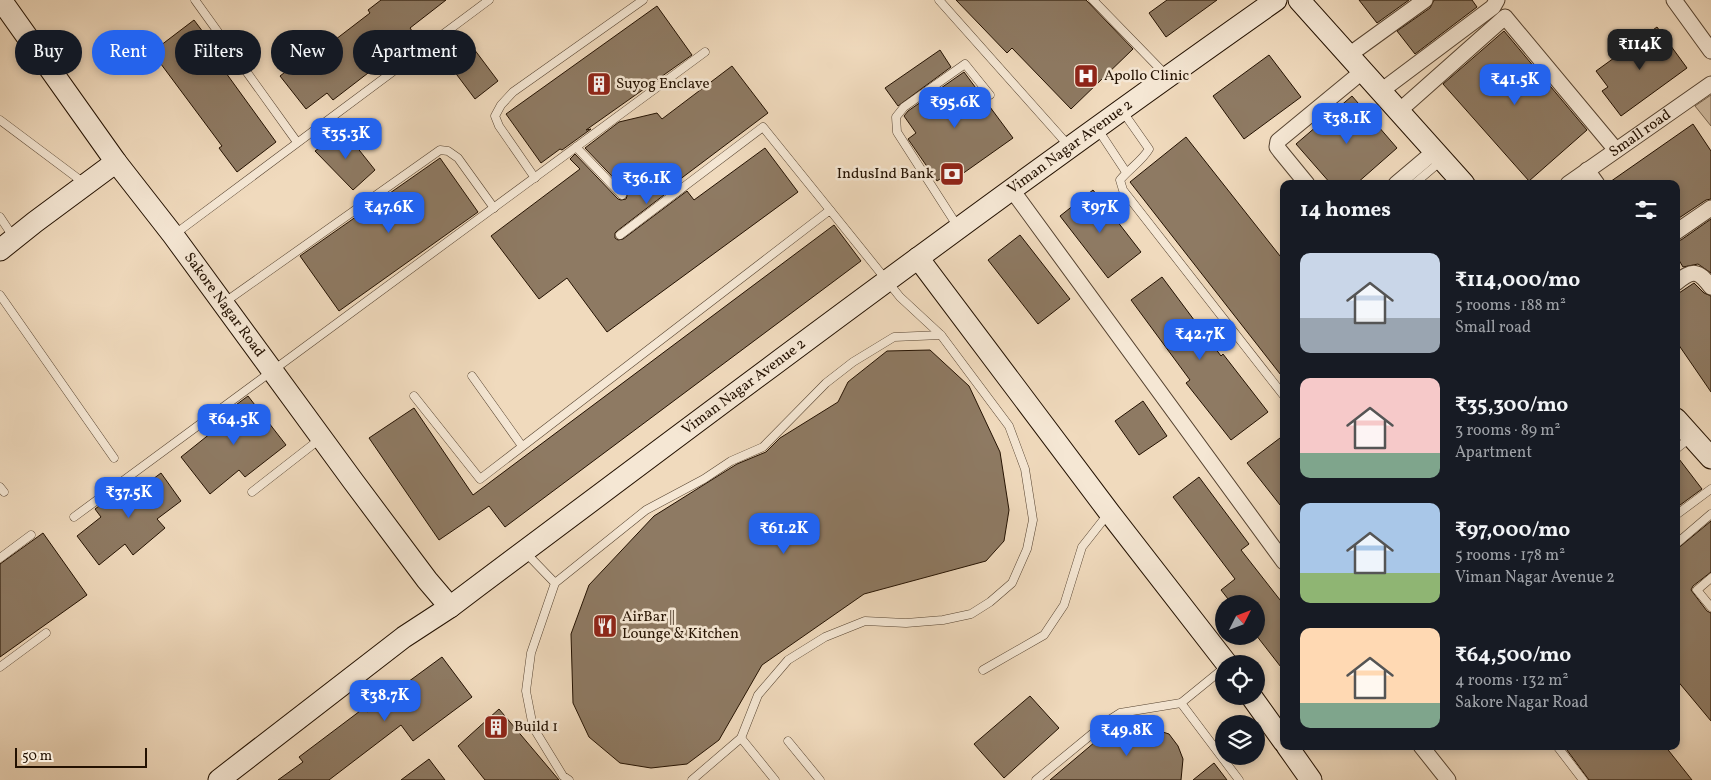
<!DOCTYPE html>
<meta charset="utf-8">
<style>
:root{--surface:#171b24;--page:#242831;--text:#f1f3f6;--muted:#9ea1a6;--accent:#2563eb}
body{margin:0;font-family:Vollkorn,serif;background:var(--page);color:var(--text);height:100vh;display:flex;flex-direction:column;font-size:19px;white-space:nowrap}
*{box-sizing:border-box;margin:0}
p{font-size:16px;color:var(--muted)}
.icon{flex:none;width:28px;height:28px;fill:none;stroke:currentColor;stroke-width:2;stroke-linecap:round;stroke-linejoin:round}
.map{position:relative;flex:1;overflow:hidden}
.panel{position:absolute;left:1280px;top:180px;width:400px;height:570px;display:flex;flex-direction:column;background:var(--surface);border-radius:10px;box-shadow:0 2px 8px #0003}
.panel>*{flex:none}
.guide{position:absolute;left:15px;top:30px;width:475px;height:45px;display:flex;gap:10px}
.needle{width:32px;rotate:48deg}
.fabs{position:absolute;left:1215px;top:595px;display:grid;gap:10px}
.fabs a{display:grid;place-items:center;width:50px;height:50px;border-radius:50%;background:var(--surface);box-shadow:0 2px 8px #0003;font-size:25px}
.scale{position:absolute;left:15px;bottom:12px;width:132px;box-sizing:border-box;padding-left:5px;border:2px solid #231101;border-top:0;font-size:14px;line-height:18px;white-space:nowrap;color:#231101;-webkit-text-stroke:4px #f5e7d4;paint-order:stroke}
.price{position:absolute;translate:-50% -42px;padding:0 11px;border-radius:10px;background:var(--accent);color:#fff;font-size:16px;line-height:32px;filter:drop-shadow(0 1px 2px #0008)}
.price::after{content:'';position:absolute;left:50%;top:30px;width:15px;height:11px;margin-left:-8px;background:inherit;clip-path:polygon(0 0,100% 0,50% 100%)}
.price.on{background:#222;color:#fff}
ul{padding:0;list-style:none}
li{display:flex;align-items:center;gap:15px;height:125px;padding:0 20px}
li span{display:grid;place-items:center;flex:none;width:140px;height:100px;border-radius:10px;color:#555}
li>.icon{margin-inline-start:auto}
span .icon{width:60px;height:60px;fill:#fffc;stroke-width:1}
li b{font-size:21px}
h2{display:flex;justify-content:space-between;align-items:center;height:60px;padding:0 20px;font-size:21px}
.tag{padding:0 18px;border-radius:22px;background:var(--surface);box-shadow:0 2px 8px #0003;font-size:18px;line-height:45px}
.tag.on{background:var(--accent);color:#fff}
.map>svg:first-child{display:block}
</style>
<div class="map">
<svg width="1711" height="780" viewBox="0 0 1711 780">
<rect width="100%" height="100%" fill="#f0dabd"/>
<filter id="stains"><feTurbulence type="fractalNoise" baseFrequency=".004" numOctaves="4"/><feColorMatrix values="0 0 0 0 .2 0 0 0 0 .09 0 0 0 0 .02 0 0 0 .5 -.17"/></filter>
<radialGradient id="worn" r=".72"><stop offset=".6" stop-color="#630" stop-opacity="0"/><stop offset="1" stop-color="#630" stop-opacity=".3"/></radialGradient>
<polygon fill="#cdb89d" stroke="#78644f" points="1711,95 1711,126 1695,106"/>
<g fill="#8e7a63" stroke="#231101">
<polygon points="381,0 446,0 410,28 417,38 399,51 398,50 333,100 327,93 306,109 280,76 324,42 327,46 370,13 368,10"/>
<polygon points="956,0 1086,0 1133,49 1071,109 1012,48 1007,53"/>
<polygon points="1167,0 1217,0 1166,37 1149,13"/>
<polygon points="1359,0 1409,0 1377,23"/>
<polygon points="1434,0 1472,0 1477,7 1415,54 1397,31 1430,8"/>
<polygon points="657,6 692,55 586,130 591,129 562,150 560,149 541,163 506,114"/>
<polygon points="194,20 209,40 205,44 276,142 237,172 219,148 222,146 152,52"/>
<polygon points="1657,27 1687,68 1621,116 1602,91 1608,87 1596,71"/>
<polygon points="1504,31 1587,130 1529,181 1443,84"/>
<polygon points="468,41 498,81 475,99 445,59"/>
<polygon points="940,50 951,67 898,106 885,88"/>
<polygon points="1269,55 1301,97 1244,139 1213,96"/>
<polygon points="732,66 768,113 679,180 681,182 617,231 615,233 615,238 618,240 623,239 687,191 694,200 765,148 798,192 607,332 567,278 539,299 491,236 580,169 570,159 575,154 618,199 621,200 626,199 627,196 626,191 585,148 619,122 657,113 662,119"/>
<polygon points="964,72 1013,138 948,184 943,177 937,181 908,139 916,133 904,116 908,111"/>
<polygon points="1352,96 1397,148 1356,184 1331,184 1296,144"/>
<polygon points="1693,124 1711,151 1711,199 1706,200 1676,220 1676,184 1607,184"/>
<polygon points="344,131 375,170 353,190 315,151"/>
<polygon points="1186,137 1284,261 1284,379 1130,182"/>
<polygon points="440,158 478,212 339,311 300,256"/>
<polygon points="1093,190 1141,252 1108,278 1060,216"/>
<polygon points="1711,219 1711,273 1698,264 1683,267 1676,255 1676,241 1681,240"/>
<polygon points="834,225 861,261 505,527 489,506 439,540 369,438 414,408 473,495"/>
<polygon points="1020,235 1070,299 1038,324 988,260"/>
<polygon points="1162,277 1221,356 1223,354 1268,412 1231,440 1186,383 1190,380 1131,300"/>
<polygon points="1694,283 1704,293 1711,296 1711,392 1676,341 1676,295"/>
<polygon points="930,350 969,386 1000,452 1009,510 1004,541 986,561 864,594 762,665 719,740 687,764 651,768 620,763 589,737 573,703 571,634 589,585 654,516 737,464 766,452 780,438 838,402 848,382 887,351"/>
<polygon points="248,396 286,445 245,477 239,470 210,494 181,457 211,433 206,427"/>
<polygon points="1143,401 1167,436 1139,455 1115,421"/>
<polygon points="1284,435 1284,510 1247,463"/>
<polygon points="1676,455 1702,489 1676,508"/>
<polygon points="161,473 181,501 157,519 165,528 133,555 125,544 99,565 77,536 101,517 95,509 130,483 137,491"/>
<polygon points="1199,477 1249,544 1241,550 1284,605 1284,671 1256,635 1256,604 1232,604 1221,590 1235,579 1173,497"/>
<polygon points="1711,521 1711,572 1693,586 1691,590 1707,611 1711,613 1711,721 1676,679 1676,550"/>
<polygon points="43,533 87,595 0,657 0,564"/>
<polygon points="442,657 472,697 413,741 401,725 329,780 278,780 303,762 299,757 364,708 367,712"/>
<polygon points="1030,696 1059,728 1004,778 974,744"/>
<polygon points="499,709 559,780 485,780 458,746"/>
<polygon points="1121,720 1129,729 1147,727 1169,734 1178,746 1183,759 1181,780 1050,780"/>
<polygon points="1564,746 1665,746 1692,780 1589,780"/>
<polygon points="429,759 445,780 401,780"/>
<polygon points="1214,763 1227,780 1193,780"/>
</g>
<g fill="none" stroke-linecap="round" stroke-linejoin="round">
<defs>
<g id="lane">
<polyline points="195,0 297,142"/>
<polyline points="939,0 1069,146"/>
<polyline points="1093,0 1166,75"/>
<path d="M1123 112 1149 149C1142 161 1129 169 1120 180L1123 190 1284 396"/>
<polyline points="0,120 84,183"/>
<polyline points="1097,128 1126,172"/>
<polyline points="576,147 622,195"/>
<polyline points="535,178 499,126 495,116 501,105 513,92 643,0"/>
<polyline points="1414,184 1441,161"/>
<polyline points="0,217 14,238"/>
<polyline points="958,227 897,132 896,117 904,107 965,64 990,95"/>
<polyline points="175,234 489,0"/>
<polyline points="620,235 763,127 830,210"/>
<polyline points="0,295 114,458"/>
<polyline points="225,302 440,150 448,151 458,158 494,208"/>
<polyline points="472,376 522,446"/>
<polyline points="414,396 480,479 830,210 900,297 941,335 1009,426 1025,469 1033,520 1027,549 1012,583 990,602 971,614 943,620 906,623 865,621 825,637 788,660 758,695 741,738 692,780"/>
<polyline points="1676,449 1690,438"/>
<polyline points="0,487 4,492"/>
<polyline points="252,492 320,439"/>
<polyline points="1676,515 1711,489"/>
<polyline points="74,517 705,52"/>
<polyline points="1676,544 1711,514"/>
<polyline points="526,553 555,583 531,653 526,691 533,727 563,776 569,780"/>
<polyline points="0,558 31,535"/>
<polyline points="1711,578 1697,590 1711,607"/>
<polyline points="555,583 646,510 704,479 731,461 763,447 826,383 853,362 894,337 941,335"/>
<polyline points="0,667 46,633"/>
<polyline points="983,670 1044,635 1064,605 1082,547 1108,514"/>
<polyline points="1181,703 1239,780"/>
<polyline points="741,738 775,780"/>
<polyline points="788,741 820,780"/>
<polyline points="1557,746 1583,780"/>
<polyline points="1036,780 1109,720 1120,713 1181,703 1224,668"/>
</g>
<g id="street">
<polyline points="1674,0 1711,51"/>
<polyline points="1349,55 1425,0"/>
<polyline points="1381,91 1493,7 1497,0"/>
<polyline points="1399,111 1505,17 1616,150"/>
<polyline points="1587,170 1597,184"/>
<polyline points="1307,184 1280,151 1277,147 1278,141 1363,71"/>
<polyline points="1396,184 1435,151"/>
<path id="s1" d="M1568 184 1711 84"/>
<polyline points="1012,190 1284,562"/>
<polyline points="1676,232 1711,208"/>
<path d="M1676 283C1693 269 1698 270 1711 287"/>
<polyline points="1421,746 1448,780"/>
</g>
<g id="secondary">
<path id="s2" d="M1 0 116 162 173 235 353 481 427 580 450 607"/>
<polyline points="1299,0 1464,184"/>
<polyline points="0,250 35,222 116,162"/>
<polyline points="918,258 1109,512 1227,664"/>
<polyline points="1676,419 1711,458"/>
<polyline points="1251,696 1284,742"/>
<polyline points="1287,746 1311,780"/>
<path id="s3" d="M219 780 404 637 450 607C723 402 996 197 1276 0"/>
</g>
</defs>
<use href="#lane" stroke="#564330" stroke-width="9"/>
<use href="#street" stroke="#564330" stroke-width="17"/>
<use href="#secondary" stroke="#231101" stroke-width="23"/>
<use href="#lane" stroke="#f5e7d4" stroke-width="8"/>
<use href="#street" stroke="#f5e7d4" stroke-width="15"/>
<use href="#secondary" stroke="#f5e7d4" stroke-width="21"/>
</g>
<defs>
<symbol id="hospital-square" viewBox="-11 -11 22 22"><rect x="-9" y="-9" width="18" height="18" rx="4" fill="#8f2418" stroke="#f5e7d4"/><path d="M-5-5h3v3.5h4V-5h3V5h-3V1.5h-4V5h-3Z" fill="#fff"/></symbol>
<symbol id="building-square" viewBox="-11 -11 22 22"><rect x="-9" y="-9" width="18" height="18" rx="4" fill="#8f2418" stroke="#f5e7d4"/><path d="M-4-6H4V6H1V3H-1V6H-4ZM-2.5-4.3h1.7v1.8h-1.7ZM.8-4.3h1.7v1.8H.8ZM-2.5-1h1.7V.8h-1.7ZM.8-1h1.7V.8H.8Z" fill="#fff"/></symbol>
<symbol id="bank-square" viewBox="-11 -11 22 22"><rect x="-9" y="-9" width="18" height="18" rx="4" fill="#8f2418" stroke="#f5e7d4"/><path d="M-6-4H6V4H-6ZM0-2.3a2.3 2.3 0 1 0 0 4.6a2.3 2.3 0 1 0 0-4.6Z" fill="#fff"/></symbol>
<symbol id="restaurant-square" viewBox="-11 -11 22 22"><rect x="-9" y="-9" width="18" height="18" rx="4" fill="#8f2418" stroke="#f5e7d4"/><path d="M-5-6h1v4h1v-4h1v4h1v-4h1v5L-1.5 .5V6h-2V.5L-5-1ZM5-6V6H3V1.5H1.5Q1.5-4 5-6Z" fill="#fff"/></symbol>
</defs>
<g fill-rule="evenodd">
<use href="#hospital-square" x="1072" y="62" width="28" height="28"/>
<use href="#building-square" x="585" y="70" width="28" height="28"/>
<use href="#bank-square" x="938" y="160" width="28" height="28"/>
<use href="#restaurant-square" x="591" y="612" width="28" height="28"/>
<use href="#building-square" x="482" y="713" width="28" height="28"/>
</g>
<g text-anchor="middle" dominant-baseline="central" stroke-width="5" stroke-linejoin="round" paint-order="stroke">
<g font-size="15" fill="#231101" stroke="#f5e7d4" text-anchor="start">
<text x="1104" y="76">Apollo Clinic</text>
<text x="616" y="84">Suyog Enclave</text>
<text x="934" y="174" text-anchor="end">IndusInd Bank</text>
<text x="622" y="617">AirBar ||<tspan x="622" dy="17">Lounge &amp; Kitchen</tspan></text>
<text x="514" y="727">Build 1</text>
</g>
<g font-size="15" fill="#231101" stroke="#f5e7d4">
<text stroke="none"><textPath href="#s1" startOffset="88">Small road</textPath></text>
<text stroke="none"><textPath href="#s3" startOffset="1061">Viman Nagar Avenue 2</textPath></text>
<text stroke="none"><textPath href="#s2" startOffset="378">Sakore Nagar Road</textPath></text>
<text stroke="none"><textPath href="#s3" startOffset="656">Viman Nagar Avenue 2</textPath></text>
</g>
</g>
<rect width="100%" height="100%" filter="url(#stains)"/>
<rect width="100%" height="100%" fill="url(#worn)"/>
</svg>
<div class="fabs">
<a><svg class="needle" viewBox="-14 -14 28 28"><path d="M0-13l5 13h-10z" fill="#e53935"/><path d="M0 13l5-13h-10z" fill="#9ea1a6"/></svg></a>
<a><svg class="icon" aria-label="locate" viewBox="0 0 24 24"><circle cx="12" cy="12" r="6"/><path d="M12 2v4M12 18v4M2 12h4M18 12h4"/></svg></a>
<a><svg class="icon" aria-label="layers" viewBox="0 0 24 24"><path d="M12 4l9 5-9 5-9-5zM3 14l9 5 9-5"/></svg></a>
</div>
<div class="scale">50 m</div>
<b class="price on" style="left:1640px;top:71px">₹114K</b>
<b class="price" style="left:1515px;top:106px">₹41.5K</b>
<b class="price" style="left:955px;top:129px">₹95.6K</b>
<b class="price" style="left:1347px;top:145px">₹38.1K</b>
<b class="price" style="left:346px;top:160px">₹35.3K</b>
<b class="price" style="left:647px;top:205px">₹36.1K</b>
<b class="price" style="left:389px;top:234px">₹47.6K</b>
<b class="price" style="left:1100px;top:234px">₹97K</b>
<b class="price" style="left:1200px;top:361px">₹42.7K</b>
<b class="price" style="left:234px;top:446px">₹64.5K</b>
<b class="price" style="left:129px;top:519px">₹37.5K</b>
<b class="price" style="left:784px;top:555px">₹61.2K</b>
<b class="price" style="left:385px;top:722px">₹38.7K</b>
<b class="price" style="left:1127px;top:757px">₹49.8K</b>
<div class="guide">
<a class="tag">Buy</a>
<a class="tag on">Rent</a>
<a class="tag">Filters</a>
<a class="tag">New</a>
<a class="tag">Apartment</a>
</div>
<section class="panel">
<h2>14 homes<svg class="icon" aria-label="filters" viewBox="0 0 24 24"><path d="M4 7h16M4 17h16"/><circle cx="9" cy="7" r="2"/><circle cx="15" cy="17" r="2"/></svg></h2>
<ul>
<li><span style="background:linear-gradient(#c9d6e8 65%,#9aa5b1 0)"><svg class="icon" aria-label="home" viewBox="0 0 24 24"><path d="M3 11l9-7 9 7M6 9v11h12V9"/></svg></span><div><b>₹114,000/mo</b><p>5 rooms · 188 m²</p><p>Small road</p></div></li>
<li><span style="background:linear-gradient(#f6c9c9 75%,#7fa58c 0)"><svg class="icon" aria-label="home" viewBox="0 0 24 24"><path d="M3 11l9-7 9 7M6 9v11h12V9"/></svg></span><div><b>₹35,300/mo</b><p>3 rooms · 89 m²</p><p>Apartment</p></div></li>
<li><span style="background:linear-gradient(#a9c7e8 70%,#8fb573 0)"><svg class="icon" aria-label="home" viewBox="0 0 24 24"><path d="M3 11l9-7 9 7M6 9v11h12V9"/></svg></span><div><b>₹97,000/mo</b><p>5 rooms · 178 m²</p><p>Viman Nagar Avenue 2</p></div></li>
<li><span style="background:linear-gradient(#ffd9b3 75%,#7fa58c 0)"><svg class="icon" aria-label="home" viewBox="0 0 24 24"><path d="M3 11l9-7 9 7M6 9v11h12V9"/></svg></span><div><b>₹64,500/mo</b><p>4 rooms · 132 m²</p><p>Sakore Nagar Road</p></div></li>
</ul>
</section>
</div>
